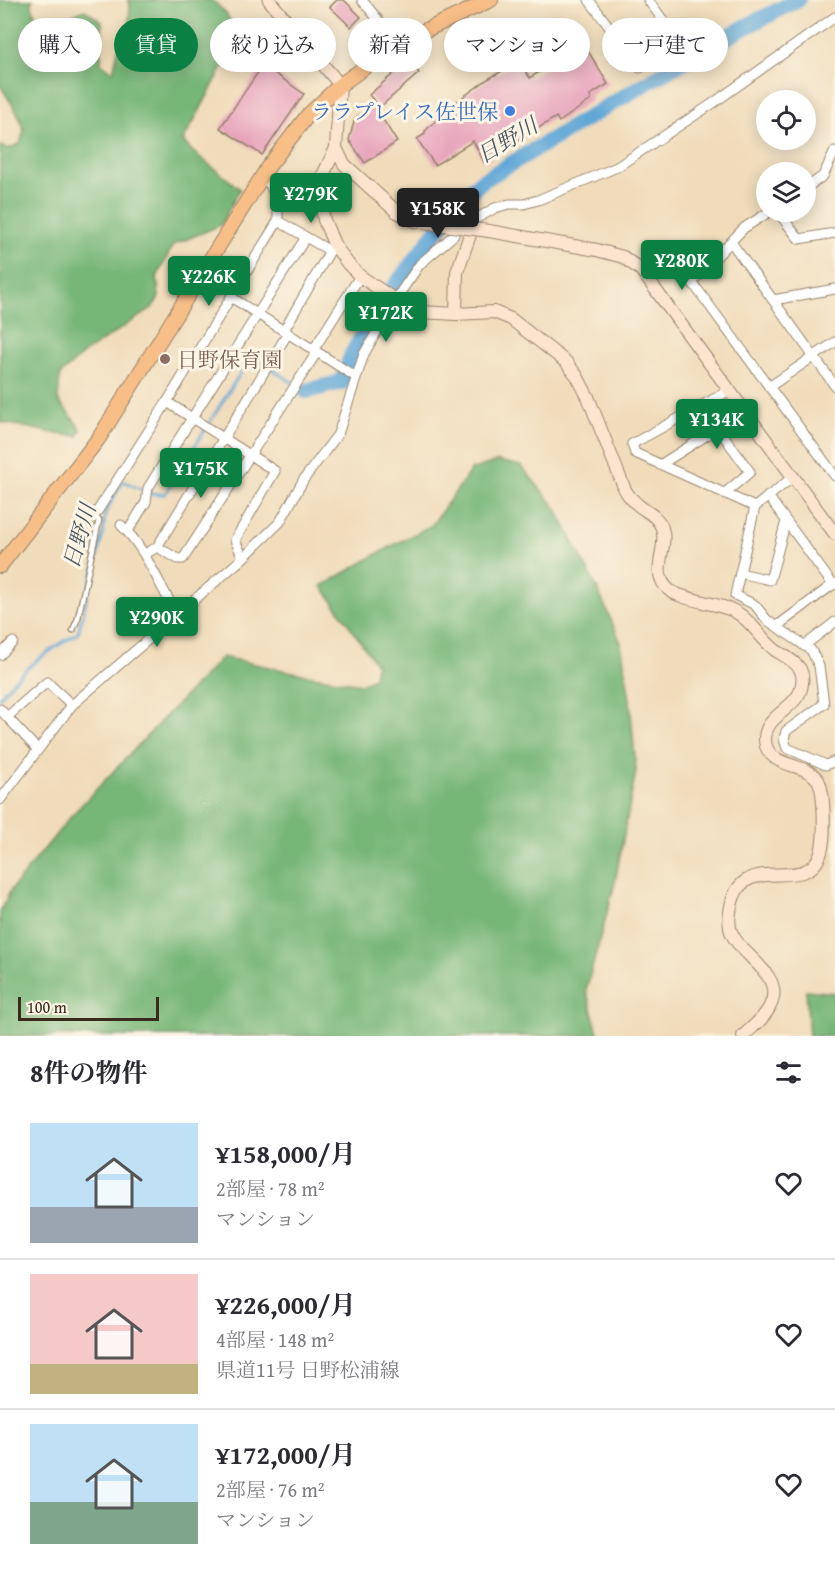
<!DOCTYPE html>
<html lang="ja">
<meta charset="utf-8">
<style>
:root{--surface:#fff;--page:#f7f7f7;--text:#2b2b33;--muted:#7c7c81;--line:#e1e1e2;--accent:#0b8043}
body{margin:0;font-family:"Gentium Book Plus","Noto Serif JP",serif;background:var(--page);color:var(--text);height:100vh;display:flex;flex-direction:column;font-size:22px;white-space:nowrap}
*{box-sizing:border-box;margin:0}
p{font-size:20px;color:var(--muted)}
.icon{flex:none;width:33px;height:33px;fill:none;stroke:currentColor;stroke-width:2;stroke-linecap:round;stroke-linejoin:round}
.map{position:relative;height:1036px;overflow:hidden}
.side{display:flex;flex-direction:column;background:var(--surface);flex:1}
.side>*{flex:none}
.guide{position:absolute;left:18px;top:18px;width:800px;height:54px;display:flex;gap:12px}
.controls{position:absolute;left:756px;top:90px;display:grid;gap:12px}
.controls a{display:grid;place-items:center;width:60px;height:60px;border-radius:50%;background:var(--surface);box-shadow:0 3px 15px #0003;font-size:30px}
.scale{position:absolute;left:18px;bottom:15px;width:141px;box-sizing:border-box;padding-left:6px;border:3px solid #3b2a1e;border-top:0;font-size:16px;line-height:21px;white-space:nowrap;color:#3b2a1e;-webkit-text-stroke:4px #fcf5e5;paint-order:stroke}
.price{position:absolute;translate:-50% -51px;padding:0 14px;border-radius:6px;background:var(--accent);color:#fff;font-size:20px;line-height:39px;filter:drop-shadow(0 2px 3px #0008)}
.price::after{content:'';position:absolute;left:50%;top:36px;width:18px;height:14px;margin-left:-9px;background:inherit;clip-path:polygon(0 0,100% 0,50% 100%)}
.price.active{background:#222;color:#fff}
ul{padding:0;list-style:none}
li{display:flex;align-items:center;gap:18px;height:150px;padding:0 30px}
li+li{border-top:2px solid var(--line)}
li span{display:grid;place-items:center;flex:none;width:168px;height:120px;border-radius:0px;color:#555}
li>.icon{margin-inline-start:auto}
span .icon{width:72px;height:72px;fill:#fffc;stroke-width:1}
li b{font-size:26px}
h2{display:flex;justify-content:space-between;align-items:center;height:72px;padding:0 30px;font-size:26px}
.tag{padding:0 21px;border-radius:27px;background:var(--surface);box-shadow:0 3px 15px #0003;font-size:21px;line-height:54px}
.tag.active{background:var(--accent);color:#fff}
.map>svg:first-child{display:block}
</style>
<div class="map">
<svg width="835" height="1036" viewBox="0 0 835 1036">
<rect width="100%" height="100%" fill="#fcf5e5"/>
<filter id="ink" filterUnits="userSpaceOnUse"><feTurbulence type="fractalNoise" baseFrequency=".0167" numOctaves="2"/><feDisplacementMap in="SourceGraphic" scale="12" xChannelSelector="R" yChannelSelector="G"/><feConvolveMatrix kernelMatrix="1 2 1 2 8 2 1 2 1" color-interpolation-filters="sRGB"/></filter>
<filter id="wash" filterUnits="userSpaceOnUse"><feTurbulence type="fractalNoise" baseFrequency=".008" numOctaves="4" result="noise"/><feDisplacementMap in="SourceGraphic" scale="24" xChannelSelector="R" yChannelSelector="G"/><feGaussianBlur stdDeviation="1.35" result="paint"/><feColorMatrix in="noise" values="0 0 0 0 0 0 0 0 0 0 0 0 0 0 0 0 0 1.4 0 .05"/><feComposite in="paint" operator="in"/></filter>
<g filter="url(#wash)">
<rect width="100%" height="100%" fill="#f0dcba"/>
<g fill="#76b677" stroke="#58704a" stroke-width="1.5">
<path d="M0 0H33L31 2 39 28 85 10 102 22 101 63 113 72 118 50 128 37 130 4 128 0H212C230 16 234 21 235 45L183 141 192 151 240 189 221 225 173 245 157 277 159 297 152 308 83 354 60 375 58 400 81 429 78 436 58 434 0 422V146L8 149 20 144 24 130 18 114 0 85Z"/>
<polygon points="498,461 521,466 556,508 597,588 621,643 630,700 636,771 614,887 586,990 599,1036 0,1036 0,912 11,890 72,815 222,657 312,676 361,684 374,678 376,664 322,586 379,553 432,525 471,470"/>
<polygon points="806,990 835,993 835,1036 809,1036"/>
</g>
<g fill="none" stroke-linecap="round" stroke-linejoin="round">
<path stroke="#61a7d7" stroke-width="3" d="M0 697C20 670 49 650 78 633L103 534 105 513 123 481 151 494H165L251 356 306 391"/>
<polyline stroke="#61a7d7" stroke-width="16" points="306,391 342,382 352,354 379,307 458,203 482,181 643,85 745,27 798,0"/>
</g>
<g id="blocks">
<g fill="#e8a6bd">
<polygon points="337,0 344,0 361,17 351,27 330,7"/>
<polygon points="585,46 608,84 590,95 591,100 559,122 556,117 484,162 473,141 435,165 417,139 425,134 425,131 452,105 488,79 511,66 520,63 530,78 565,55 570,56"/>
<polygon points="408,61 419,73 380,107 369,95"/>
<polygon points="263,65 304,94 262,155 220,128"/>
<polygon points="374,105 397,142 365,163 349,140 355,118"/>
</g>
</g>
</g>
<g filter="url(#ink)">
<use href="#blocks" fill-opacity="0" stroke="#96836c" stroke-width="1.5"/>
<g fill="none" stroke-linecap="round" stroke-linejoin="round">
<defs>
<polyline id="lane" points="73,630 78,618 99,520"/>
<g id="street">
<polyline points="362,0 380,22 402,41"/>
<polyline points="589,0 640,68"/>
<polyline points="648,0 684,48"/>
<polyline points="806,188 823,176 835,151"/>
<polyline points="769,212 744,228 692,282 835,476"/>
<polyline points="778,212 799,239 835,233"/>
<polyline points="474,220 495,208 509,204 524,204 538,200 617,167 712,104 835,17"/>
<polyline points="278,221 330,251"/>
<polyline points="731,242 835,386"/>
<polyline points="231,297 278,221 278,201 270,185 262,176"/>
<polyline points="773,300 835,289"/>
<polyline points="284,330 334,244"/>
<polyline points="314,349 360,276"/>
<polyline points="769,387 835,342"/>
<polyline points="730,390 632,444 635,453 755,507"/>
<polyline points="167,402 275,471 235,540 243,558"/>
<polyline points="702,406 750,472 725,493"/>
<polyline points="660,465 718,428"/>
<polyline points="793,477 755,507 735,595 755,605 767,620 811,650 819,666 824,704 786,731 784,739 787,748 826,765 835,761"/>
<polyline points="768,496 833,585"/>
<polyline points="93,518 167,402 231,297 356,377"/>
<path d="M121 525C147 550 158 584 177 614"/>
<polyline points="128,531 146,502 148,488 306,237"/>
<polyline points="157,547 178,559 183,559 317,352"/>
<polyline points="145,554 157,547 288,333"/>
<polyline points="740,573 770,580 786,521"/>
<polyline points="777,626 835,583"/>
<polyline points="804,646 835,622"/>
<polyline points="0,655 13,642"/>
<polyline points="0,709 7,717 47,682 72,705"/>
<polyline points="7,717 37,749"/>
<polyline points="0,800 72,705 243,558 280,522 304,479 338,434 364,354 395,300 420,264 454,235"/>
</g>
<g id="secondary">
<path d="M269 0 340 85 336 148 323 175 321 202 324 220 334 244 348 264 360 276 395 300 420 312 456 314 494 312 511 319 566 362 577 376 588 397 625 490C628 495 632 500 637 504 646 512 658 516 662 528 669 548 649 571 668 589 678 599 716 603 732 610 750 618 760 638 775 650 783 655 795 661 800 669 802 673 803 679 802 683 801 710 758 715 766 746 773 768 807 763 818 780 825 792 825 839 821 852 807 900 739 844 730 912 729 919 729 928 732 934 742 957 786 975 770 1006 765 1018 752 1027 743 1036"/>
<polyline points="336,148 344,164 397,212"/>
<polyline points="489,231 597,250 623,257 641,270 835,534"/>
<polyline points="456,314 457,272 472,229"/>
</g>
<polyline id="primary" points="0,566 99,438 268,167 308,115 340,85 400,42 491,0"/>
</defs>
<use href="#lane" stroke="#96836c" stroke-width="7"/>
<use href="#street" stroke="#96836c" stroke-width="11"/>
<use href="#secondary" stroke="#96836c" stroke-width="14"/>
<use href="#primary" stroke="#96836c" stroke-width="16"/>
<use href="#lane" stroke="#fff" stroke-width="4.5"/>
<use href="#street" stroke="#fff" stroke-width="9"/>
<use href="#secondary" stroke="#fce5cf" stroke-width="12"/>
<use href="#primary" stroke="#f7be88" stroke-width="14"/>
<defs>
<polyline id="secondary-bridge" points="397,212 415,221 489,231"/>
</defs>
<use href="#secondary-bridge" stroke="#96836c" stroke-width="14" stroke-linecap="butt"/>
<use href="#secondary-bridge" stroke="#fce5cf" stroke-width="12"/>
</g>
</g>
<circle fill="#3f7fe0" stroke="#fcf5e5" stroke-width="2" cx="510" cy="111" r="6"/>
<circle fill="#8d6e63" stroke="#fcf5e5" stroke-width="2" cx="165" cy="359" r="6"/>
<g text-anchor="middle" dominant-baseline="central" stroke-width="6" stroke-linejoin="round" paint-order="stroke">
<g font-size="21" fill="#366cbe" stroke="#fcf5e5" text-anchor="end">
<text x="498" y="111">ララプレイス佐世保</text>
</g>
<g font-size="21" fill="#785e54" stroke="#fcf5e5" text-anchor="start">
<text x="177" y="359">日野保育園</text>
</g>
<g font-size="22" font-style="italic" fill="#48565f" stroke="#fcf5e5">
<text transform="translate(507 140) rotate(-31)">日野川</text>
<text transform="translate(79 536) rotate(-74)">日野川</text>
</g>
</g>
</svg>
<div class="controls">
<a><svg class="icon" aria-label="locate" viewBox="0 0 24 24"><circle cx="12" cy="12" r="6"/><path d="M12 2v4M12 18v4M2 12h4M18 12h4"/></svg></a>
<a><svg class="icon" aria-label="layers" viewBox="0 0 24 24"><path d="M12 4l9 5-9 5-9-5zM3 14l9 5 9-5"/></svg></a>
</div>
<div class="scale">100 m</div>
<b class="price" style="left:311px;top:224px">¥279K</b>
<b class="price active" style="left:438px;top:239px">¥158K</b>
<b class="price" style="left:682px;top:291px">¥280K</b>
<b class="price" style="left:209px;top:307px">¥226K</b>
<b class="price" style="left:386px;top:343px">¥172K</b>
<b class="price" style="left:717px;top:450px">¥134K</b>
<b class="price" style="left:201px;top:499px">¥175K</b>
<b class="price" style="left:157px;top:648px">¥290K</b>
<div class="guide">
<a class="tag">購入</a>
<a class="tag active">賃貸</a>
<a class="tag">絞り込み</a>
<a class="tag">新着</a>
<a class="tag">マンション</a>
<a class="tag">一戸建て</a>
</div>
</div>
<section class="side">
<h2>8件の物件<svg class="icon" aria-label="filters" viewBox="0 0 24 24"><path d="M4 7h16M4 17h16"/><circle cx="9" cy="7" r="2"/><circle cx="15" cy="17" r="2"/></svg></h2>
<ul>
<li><span style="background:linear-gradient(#bfe0f5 70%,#9aa5b1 0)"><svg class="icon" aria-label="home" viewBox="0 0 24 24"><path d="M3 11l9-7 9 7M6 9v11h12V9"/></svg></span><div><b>¥158,000/月</b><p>2部屋 · 78 m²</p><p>マンション</p></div><svg class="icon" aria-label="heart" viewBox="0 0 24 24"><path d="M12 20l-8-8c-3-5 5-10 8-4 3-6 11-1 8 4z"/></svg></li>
<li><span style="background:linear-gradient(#f6c9c9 75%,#c2b280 0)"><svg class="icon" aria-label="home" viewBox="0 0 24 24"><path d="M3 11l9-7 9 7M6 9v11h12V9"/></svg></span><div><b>¥226,000/月</b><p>4部屋 · 148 m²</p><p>県道11号 日野松浦線</p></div><svg class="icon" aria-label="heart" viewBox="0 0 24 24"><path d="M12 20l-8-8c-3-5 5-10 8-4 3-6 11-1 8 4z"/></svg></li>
<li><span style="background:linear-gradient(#bfe0f5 65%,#7fa58c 0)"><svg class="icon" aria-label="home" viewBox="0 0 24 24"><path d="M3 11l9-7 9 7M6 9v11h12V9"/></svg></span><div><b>¥172,000/月</b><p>2部屋 · 76 m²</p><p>マンション</p></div><svg class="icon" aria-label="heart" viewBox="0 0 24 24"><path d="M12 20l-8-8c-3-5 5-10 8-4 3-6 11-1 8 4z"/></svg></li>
</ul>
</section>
